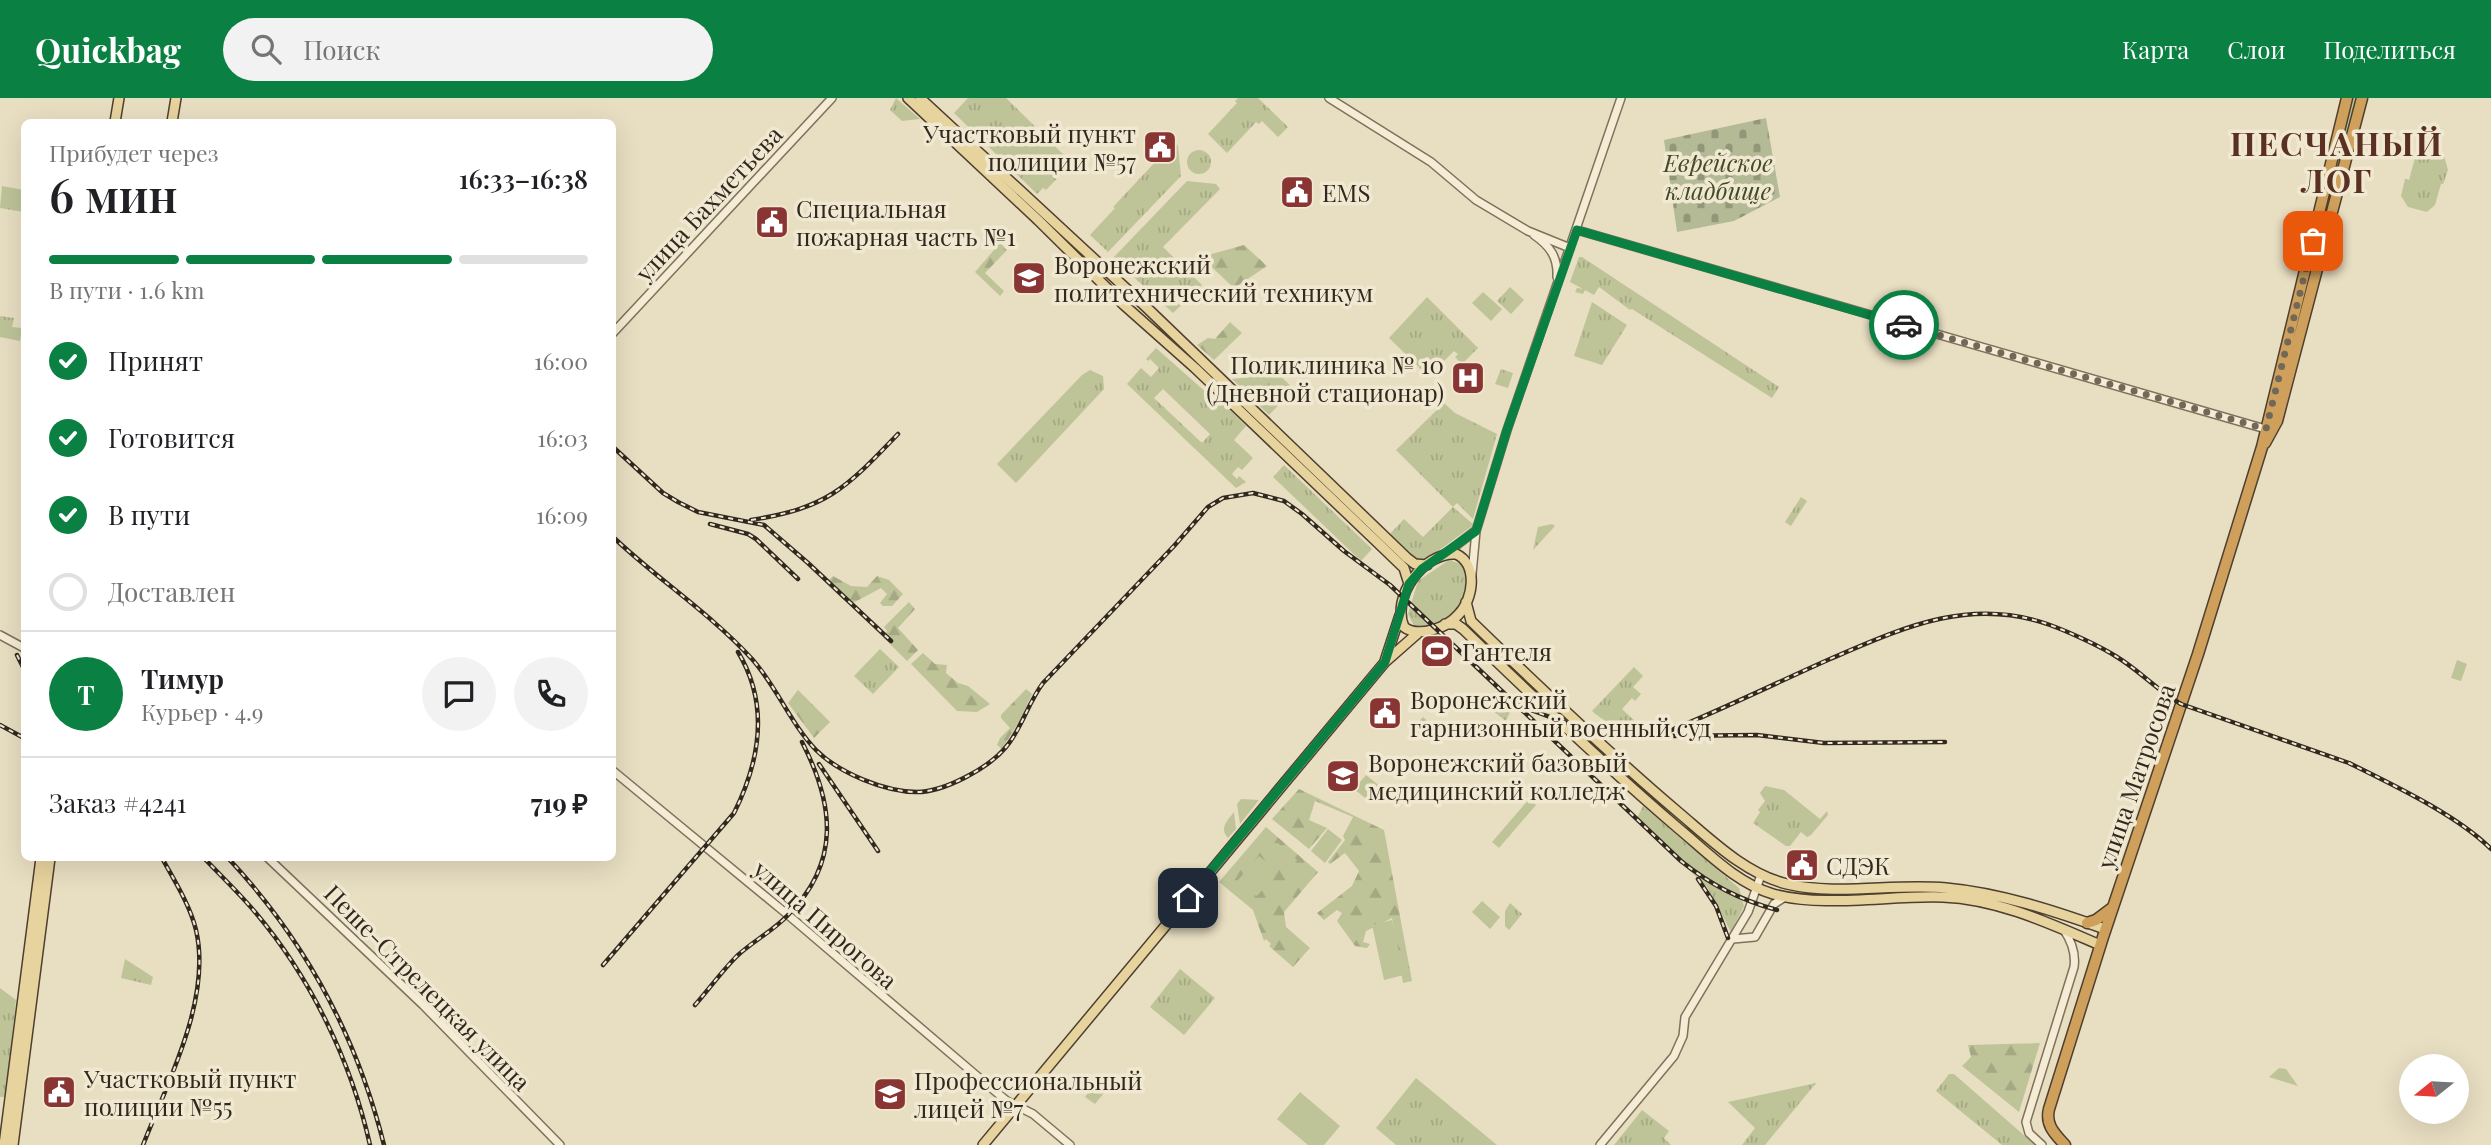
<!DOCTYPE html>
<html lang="ru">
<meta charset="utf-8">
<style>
:root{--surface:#fff;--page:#f2f2f2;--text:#202124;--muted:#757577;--line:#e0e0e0;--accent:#0b8043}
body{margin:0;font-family:"Playfair Display",serif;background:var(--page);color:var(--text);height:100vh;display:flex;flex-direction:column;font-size:26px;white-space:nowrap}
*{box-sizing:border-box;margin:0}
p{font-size:23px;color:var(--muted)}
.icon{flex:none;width:38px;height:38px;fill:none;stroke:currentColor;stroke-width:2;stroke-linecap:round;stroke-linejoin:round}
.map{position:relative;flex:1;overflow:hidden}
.details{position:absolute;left:21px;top:21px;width:595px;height:742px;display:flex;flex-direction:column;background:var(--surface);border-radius:10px;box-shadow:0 7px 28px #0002}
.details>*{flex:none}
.needle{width:46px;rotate:252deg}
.tools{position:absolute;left:2399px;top:956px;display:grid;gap:14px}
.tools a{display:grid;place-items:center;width:70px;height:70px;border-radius:50%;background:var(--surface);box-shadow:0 7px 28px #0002;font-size:35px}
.pin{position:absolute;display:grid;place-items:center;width:60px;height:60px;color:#fff;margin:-30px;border-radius:14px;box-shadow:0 4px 10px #0006}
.courier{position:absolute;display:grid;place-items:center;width:70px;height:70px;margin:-35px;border:5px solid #0b8043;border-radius:50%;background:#fff;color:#222;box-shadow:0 2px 9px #0007}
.headline em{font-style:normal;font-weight:600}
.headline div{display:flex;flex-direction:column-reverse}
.headline{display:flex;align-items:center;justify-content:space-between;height:119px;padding:0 28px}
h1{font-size:46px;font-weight:600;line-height:52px}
.bar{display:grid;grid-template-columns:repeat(4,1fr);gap:10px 7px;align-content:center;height:84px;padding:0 28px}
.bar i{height:9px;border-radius:5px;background:var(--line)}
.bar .active{background:var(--accent)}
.bar p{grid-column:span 4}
.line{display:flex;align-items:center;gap:18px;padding:0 28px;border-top:2px solid var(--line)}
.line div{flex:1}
.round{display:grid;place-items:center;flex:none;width:74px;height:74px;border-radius:37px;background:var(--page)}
ol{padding:0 28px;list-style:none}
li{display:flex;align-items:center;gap:21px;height:77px}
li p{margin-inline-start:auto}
li .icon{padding:7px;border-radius:50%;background:var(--accent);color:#fff;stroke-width:4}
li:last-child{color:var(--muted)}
li i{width:38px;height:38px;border:4px solid var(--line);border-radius:50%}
header{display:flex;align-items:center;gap:42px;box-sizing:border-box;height:98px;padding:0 35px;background:var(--accent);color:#fff}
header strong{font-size:33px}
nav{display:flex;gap:38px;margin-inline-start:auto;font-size:24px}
.search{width:490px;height:63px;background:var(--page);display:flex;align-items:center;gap:18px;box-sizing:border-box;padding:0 24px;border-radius:38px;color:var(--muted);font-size:26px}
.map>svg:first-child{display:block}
</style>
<header>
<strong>Quickbag</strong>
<div class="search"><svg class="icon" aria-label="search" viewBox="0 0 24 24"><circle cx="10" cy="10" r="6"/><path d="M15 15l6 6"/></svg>Поиск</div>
<nav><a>Карта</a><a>Слои</a><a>Поделиться</a></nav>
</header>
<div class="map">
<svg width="2491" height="1047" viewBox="0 0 2491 1047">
<defs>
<pattern id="grass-tufts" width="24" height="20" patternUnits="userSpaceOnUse" patternTransform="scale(1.75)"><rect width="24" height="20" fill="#bec498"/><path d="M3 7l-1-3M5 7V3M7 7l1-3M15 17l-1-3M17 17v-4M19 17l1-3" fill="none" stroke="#a4a883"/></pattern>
<pattern id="forest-firs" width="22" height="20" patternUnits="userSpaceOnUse" patternTransform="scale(1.75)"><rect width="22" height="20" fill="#bec498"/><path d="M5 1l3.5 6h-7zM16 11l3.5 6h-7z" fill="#a4a883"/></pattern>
<pattern id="cemetery-stones" width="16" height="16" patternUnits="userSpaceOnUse" patternTransform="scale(1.75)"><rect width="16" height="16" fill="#b4ba96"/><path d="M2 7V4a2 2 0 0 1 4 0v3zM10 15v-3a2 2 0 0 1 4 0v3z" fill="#93977a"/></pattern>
</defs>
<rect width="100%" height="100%" fill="#e8dec2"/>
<path fill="url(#grass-tufts)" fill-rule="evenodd" d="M896 0 920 21 902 23 890 12Z
M968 0H1006L1072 65 1046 92 1043 90 1037 96 954 15Z
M1238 0H1258L1288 29 1278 39 1262 23 1259 26 1256 24 1227 55 1208 36 1237 5 1235 3Z
M2349 0H2359L2341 70 2332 68Z
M1174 44 1178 48 1181 78 1108 154 1090 137 1115 110 1113 109Z
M1187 64a12 12 0 1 1 24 0a12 12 0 1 1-24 0Z
M2421 56 2444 58 2448 72 2443 86H2441L2435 107 2427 114 2408 109 2401 98 2405 81 2409 82 2415 60Z
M1187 83 1216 86 1220 91 1163 149 1202 187 1173 215 1113 160Z
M2 88 24 92V114L0 110Z
M1579 159H1582L1779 289 1772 300 1632 211 1630 212 1599 189 1594 197 1585 192 1583 196 1575 194 1577 190 1583 191 1570 184Z
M1510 189 1524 202 1511 216 1497 203Z
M1427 199 1478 250 1462 266 1455 259 1458 256 1454 253 1439 268 1443 273 1436 279 1430 274 1427 277 1389 240Z
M1592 204 1627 227 1602 267 1574 258Z
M0 218 14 220 12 229 22 230 20 243 0 239Z
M1156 250 1216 303 1224 306 1246 328 1234 342 1253 360 1242 372 1238 369 1232 376 1237 381 1239 378 1246 384 1236 390 1127 286 1141 270 1151 279 1159 270 1150 261 1148 263 1146 261ZM1163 291 1210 336 1202 345 1154 300Z
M1501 271 1513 275 1508 290 1495 286Z
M1090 272 1103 278 1104 291 1016 385 997 366 1082 277Z
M1278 276 1294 291 1269 317 1232 281Z
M1444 305 1455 315 1497 336 1473 421 1457 405 1453 409 1473 426 1472 428 1426 462H1413L1389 437 1404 421 1423 439 1453 409 1396 352Z
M1284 367 1372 451 1361 463 1273 379Z
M1801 399 1807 403 1791 428 1785 424Z
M1552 426 1555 428 1533 452 1538 429Z
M1449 462 1464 467 1467 481 1463 502 1457 513 1451 519 1420 530 1414 528 1408 516 1418 483Z
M880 551 899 569 873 596 854 578Z
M1634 569 1643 578 1633 589 1641 596 1635 603 1632 600 1622 611 1636 624C1620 633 1604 624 1592 613Z
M1512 607 1515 610 1509 616 1506 623 1493 613V609Z
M1423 619 1432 627 1422 639 1413 631Z
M1765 688 1784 692 1820 721 1827 713 1828 717 1811 737 1807 739 1801 734 1790 748H1786L1753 725 1760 714 1758 712 1765 703 1760 695Z
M1241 701 1259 702 1240 726 1237 706Z
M1643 708 1739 790 1744 808 1731 834 1707 789 1636 722Z
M1234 714 1236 731 1228 740C1219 730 1227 723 1234 714Z
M1510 805 1522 816 1509 832 1505 828V813Z
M125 861 153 879 151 887 121 880Z
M1180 871 1215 900 1184 937 1150 909Z
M0 890 16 902 6 999H0Z
M2279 970 2286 971 2298 988 2269 979Z
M1949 976H1954L2035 1047H2002L1936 993Z
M1416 980 1497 1047H1396L1376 1030Z
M1098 982 1108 990 1095 1006 1085 999Z
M1816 985 1765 1047H1742L1755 1030 1728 1004Z
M1642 1012 1669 1033 1664 1040 1671 1047H1614Z"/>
<path fill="url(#forest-firs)" d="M1000 145 1007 152 985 175 1004 193 1000 198 975 174Z
M1244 147 1267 168 1234 190 1201 159Z
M1230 224 1242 235 1214 262 1197 247 1208 240 1215 241Z
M833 478 851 488 867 489 877 478 889 482 903 496 892 508H883L880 505 887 496 881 490 853 505 829 482Z
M909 504 915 511 898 530 918 552 907 563 883 539 887 533 884 529Z
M923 555 935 566 947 567 946 575 958 585 968 588 990 606 977 614 957 613 911 566Z
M1026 591 1032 596 1020 622 1002 651 997 647 1000 640 1010 630 1001 620V617Z
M798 592 830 624 814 640 788 605Z
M1299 691 1384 732 1412 883 1403 885 1392 820 1366 833 1363 844 1370 846 1367 850 1355 848 1337 823 1342 815 1337 812 1324 822 1317 815 1352 788 1359 773 1345 755 1330 766 1328 764 1345 742 1343 738 1353 719 1315 703 1309 722 1327 730 1309 751 1272 721Z
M1529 701 1536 707 1499 750 1492 744Z
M1266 729 1318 774 1284 814 1286 829 1310 850 1293 869 1269 848 1271 846 1266 841 1264 843 1253 812 1219 784Z
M2040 945 2019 1014 1962 968 1971 959 1968 947Z"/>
<path fill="url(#cemetery-stones)" d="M1766 20 1780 99 1734 123 1677 134 1664 42Z"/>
<path fill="#bec498" d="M1483 194 1502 211 1491 223 1472 205Z
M2457 562 2467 566 2461 583 2451 580Z
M1366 677 1381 689 1369 703 1354 691Z
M1328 731 1342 742 1325 765 1311 753Z
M1278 745 1297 762 1290 774 1285 775 1265 757 1272 746Z
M1259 758 1278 774 1257 798 1238 782Z
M1482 803 1500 819 1490 831 1472 814Z
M1392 822 1404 877 1384 882 1372 827Z
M1300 994 1340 1028 1324 1047H1308L1277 1021Z"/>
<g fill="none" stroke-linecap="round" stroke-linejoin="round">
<g stroke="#80705c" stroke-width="10">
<path id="minor" d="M1329 0 1431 64 1476 102 1528 133 1570 150
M1577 132 2269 332
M1534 137C1550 148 1558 159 1557 179
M612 236 832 0
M1444 457 1475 433
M1472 476 1476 433 1507 332 1621 0
M0 537 24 550
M612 672 788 817 984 984 1007 1003 1033 1016 1070 1047
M268 760 423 907 560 1047
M1733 841 1755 839 1774 806 1785 799
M1600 1047 1674 958 1683 938 1685 919 1748 814 1761 777
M2042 1047 2029 1035 2026 1024 2074 869C2076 855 2072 844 2064 832"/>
</g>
<g stroke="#4e3f2f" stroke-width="12">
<path id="major" d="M908 0 1038 122 1124 207 1195 270 1378 445 1404 470 1409 486
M920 0 1145 208 1407 460 1415 466 1427 467
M115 24 119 0
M172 24 176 0
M1456 456C1478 466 1474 501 1458 517 1447 530 1418 540 1404 529 1391 499 1423 454 1456 456Z
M1466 504 1471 523C1538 588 1606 653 1678 714 1710 741 1745 776 1787 786 1838 798 1894 785 1946 790 2000 795 2055 813 2105 831
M1445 526H1456L1463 531C1533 599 1603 666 1678 730 1707 754 1736 785 1773 796 1824 810 1890 797 1943 799 1998 801 2051 826 2100 847
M1385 563 1400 517
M4 1047 41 760
M13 1047 50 760
M983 1047 1385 564 1418 535"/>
</g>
<g stroke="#4e3f2f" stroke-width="13">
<path id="highway" d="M2265 345 2277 323 2362 0
M2087 825 2096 822 2112 810
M2065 1047C2055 1036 2045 1027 2049 1011L2103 839 2198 556 2262 349 2347 0"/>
</g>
<use href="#minor" stroke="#f4ecd4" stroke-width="7"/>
<use href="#major" stroke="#e7d39e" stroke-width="9"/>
<use href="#highway" stroke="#cea05c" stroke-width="10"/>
<g stroke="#31281e" stroke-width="4.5">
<path id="rail" d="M612 348 663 395 678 404 698 414 764 427 808 465 891 543
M751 422C828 410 846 390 898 336
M710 426 748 436 756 441 798 481
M612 438C657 481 710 515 752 561 777 589 790 625 816 652 839 675 885 694 917 694 944 694 989 670 1006 649 1022 630 1028 605 1043 585L1174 448 1208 409 1223 400 1253 395 1284 403 1302 416 1344 453 1390 487 1507 598 1531 612 1585 632 1640 638 1669 633C1723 611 1776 585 1830 561 1902 530 1970 498 2050 527 2069 534 2100 548 2117 559 2140 573 2158 593 2181 606L2349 665C2393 687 2457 717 2491 751
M17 557 24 571
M1521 611 1681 763C1711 787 1740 802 1777 812
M0 627 24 640
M1668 638 1757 637 1824 645 1945 644
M819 666 878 753
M204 760C221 778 239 795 255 814 311 880 351 963 370 1047
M228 760C304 841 357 939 384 1047
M1698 781 1716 808 1728 840
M603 867 734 715C760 663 770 607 738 554
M695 907C709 891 722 873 737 858 753 843 773 833 788 817 841 764 834 706 802 644
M143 1047C168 983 212 901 196 832 190 807 174 782 162 760"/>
</g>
<use href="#rail" stroke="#f0e8d1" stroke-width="2" stroke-dasharray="5" stroke-linecap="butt"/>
</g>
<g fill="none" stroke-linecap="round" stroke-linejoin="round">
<path stroke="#716857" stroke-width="7" stroke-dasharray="0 12.6" d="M1904 227 2266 331 2313 143"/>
<path stroke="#0b8043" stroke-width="9" d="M1188 800 1385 564 1409 486 1422 471 1476 433 1507 332 1577 132 1904 227"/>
</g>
<defs>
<g id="civic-square" transform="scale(1.75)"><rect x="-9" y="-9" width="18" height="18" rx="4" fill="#883533" stroke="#f0e8d1"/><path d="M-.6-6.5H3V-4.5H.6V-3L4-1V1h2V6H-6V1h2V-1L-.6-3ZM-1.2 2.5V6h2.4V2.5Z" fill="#fff"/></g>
<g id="university-square" transform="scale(1.75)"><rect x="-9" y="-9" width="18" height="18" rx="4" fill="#883533" stroke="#f0e8d1"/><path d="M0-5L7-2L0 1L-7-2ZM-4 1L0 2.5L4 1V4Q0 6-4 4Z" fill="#fff"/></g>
<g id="hospital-square" transform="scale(1.75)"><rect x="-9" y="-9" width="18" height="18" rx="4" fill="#883533" stroke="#f0e8d1"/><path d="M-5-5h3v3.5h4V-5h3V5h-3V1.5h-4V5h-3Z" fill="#fff"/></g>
<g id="stadium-square" transform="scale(1.75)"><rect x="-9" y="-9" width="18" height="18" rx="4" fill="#883533" stroke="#f0e8d1"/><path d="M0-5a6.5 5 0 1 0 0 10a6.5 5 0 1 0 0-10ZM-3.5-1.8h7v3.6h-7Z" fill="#fff"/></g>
</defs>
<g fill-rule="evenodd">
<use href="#civic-square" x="1160" y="49"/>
<use href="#civic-square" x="1297" y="94"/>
<use href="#civic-square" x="772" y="124"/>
<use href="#university-square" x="1029" y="180"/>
<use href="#hospital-square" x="1468" y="280"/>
<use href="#stadium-square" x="1437" y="553"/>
<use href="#civic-square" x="1385" y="615"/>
<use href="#university-square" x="1343" y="678"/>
<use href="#civic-square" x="1802" y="767"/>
<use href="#civic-square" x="59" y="994"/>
<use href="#university-square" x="890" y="996"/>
</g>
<g text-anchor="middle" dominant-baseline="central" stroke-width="7" stroke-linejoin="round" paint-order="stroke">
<g font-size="24" fill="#31281e" stroke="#f0e8d1" text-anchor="start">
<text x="1136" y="35" text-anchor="end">Участковый пункт<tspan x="1136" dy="28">полиции №57</tspan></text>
<text x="1322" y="94">EMS</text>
<text x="796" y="110">Специальная<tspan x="796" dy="28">пожарная часть №1</tspan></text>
<text x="1054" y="166">Воронежский<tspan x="1054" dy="28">политехнический техникум</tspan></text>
<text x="1444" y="266" text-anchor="end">Поликлиника № 10<tspan x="1444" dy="28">(Дневной стационар)</tspan></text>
<text x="1462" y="553">Гантеля</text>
<text x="1410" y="601">Воронежский<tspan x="1410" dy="28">гарнизонный военный суд</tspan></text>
<text x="1368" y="664">Воронежский базовый<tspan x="1368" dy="28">медицинский колледж</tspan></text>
<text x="1826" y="767">СДЭК</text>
<text x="84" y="980">Участковый пункт<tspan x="84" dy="28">полиции №55</tspan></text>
<text x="914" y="982">Профессиональный<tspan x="914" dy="28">лицей №7</tspan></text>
</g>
<g font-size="24" font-style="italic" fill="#414b27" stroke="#f0e8d1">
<text x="1718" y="64">Еврейское<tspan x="1718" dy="28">кладбище</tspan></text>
</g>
<g font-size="24" fill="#31281e" stroke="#f0e8d1">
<text transform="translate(708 105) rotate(-47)">улица Бахметьева</text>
<text transform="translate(2135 678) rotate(-71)">улица Матросова</text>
<text transform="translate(826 826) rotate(41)">улица Пирогова</text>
<text transform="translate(428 889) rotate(45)">Пеше-Стрелецкая улица</text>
</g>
<g font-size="32" font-weight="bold" letter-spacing="2" fill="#593022" stroke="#f0e8d1">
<text x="2337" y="44">ПЕСЧАНЫЙ<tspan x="2337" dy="37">ЛОГ</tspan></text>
</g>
</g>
</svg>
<div class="tools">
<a><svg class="needle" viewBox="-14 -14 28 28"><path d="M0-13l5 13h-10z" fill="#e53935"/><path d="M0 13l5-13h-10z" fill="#757577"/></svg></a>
</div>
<div class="pin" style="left:2313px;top:143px;background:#ea580c"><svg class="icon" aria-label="bag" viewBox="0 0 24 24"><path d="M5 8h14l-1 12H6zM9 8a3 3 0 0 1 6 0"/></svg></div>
<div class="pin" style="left:1188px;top:800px;background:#1f2937"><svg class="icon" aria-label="home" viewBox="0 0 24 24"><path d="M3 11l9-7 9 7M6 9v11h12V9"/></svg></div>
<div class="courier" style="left:1904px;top:227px"><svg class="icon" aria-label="car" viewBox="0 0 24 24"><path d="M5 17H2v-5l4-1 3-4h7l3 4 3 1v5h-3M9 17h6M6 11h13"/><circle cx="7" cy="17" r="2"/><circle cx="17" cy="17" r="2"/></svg></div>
<section class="details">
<div class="headline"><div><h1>6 мин</h1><p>Прибудет через</p></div><em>16:33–16:38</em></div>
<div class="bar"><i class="active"></i><i class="active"></i><i class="active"></i><i></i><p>В пути · 1.6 km</p></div>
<ol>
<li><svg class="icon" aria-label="check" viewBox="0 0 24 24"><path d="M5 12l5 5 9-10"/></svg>Принят<p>16:00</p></li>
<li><svg class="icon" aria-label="check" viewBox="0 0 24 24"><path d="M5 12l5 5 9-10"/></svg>Готовится<p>16:03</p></li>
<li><svg class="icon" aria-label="check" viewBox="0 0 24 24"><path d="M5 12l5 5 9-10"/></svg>В пути<p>16:09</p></li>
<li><i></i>Доставлен</li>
</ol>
<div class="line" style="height:126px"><b class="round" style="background:var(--accent);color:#fff">Т</b><div><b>Тимур</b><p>Курьер · 4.9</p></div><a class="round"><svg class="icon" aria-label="chat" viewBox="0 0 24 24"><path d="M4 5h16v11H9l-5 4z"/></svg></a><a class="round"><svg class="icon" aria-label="phone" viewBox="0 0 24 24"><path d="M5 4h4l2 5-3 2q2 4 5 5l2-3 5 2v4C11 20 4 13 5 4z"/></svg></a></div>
<div class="line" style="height:91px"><div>Заказ #4241</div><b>719 ₽</b></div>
</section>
</div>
